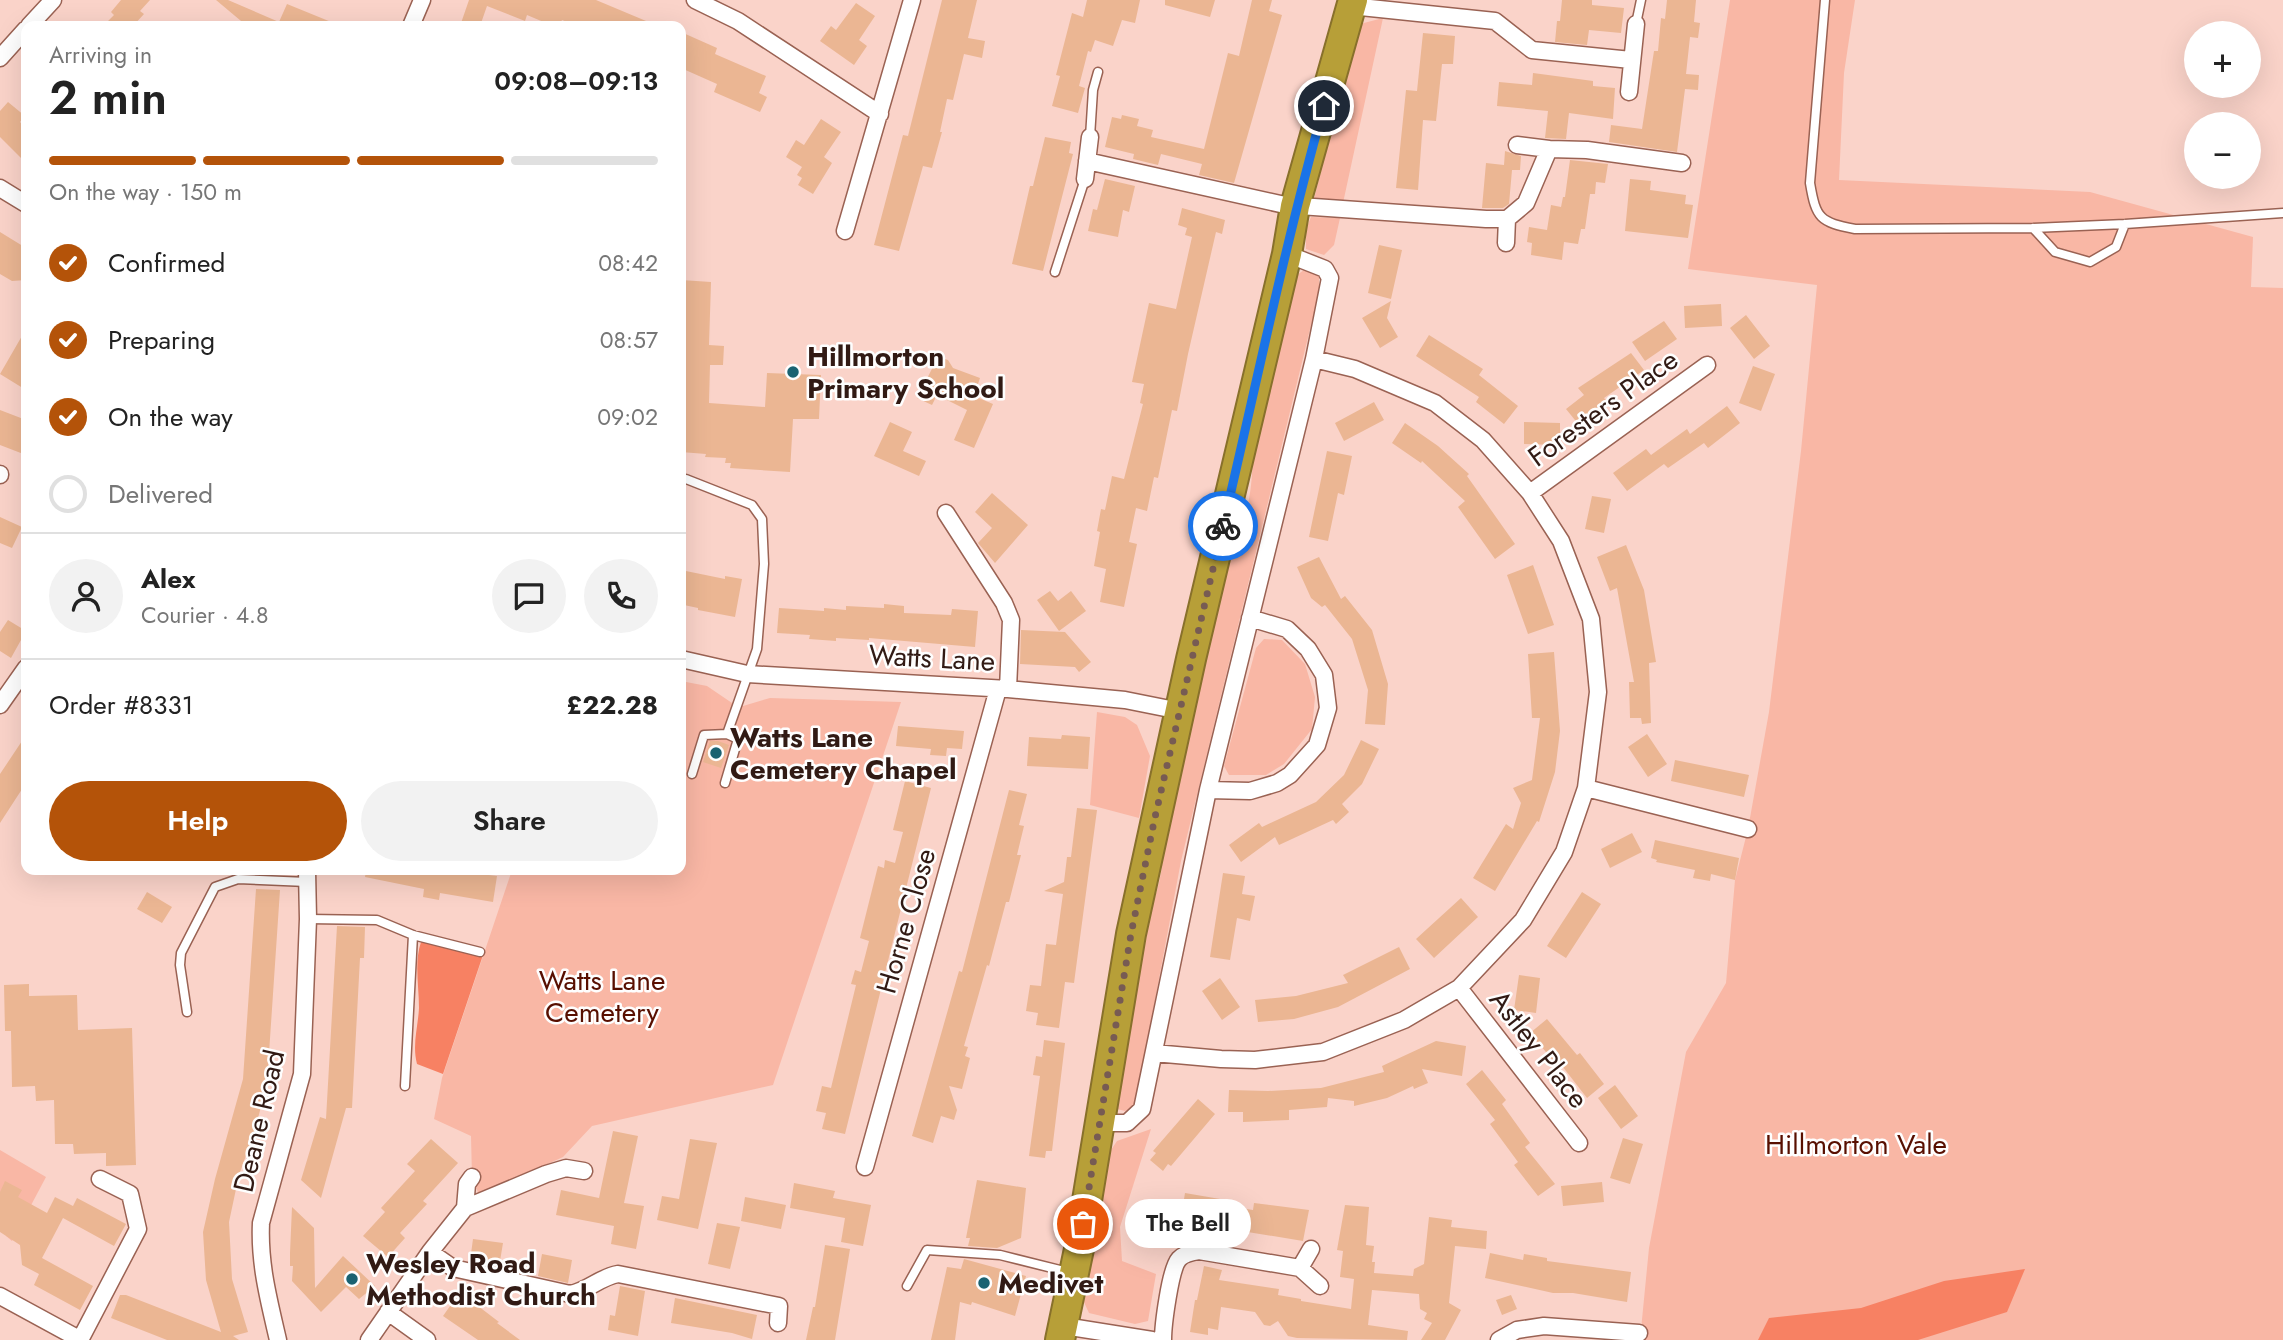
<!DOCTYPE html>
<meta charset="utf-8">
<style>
:root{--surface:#fff;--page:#f2f2f2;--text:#222;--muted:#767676;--line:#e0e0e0;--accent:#b45309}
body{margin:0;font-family:Jost,sans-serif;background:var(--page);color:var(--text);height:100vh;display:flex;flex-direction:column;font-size:26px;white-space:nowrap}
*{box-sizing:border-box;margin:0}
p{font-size:23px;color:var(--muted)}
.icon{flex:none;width:38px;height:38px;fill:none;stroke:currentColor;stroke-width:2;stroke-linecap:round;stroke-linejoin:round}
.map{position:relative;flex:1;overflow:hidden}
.details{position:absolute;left:21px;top:21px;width:665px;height:854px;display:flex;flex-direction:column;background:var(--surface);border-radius:14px;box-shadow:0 7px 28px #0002}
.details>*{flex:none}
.buttons{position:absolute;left:2184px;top:21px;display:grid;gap:14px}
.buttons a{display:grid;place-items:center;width:77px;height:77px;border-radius:50%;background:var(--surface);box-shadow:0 7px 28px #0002;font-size:35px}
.pin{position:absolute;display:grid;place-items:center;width:60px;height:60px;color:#fff;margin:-30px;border:4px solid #fff;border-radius:50%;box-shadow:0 2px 7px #0007}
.courier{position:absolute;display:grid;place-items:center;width:70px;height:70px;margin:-35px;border:5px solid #1a73e8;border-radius:50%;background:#fff;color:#222;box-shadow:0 2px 9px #0007}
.bubble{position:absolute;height:49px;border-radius:24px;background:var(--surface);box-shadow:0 7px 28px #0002;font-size:23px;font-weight:600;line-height:49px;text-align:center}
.overview em{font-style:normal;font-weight:600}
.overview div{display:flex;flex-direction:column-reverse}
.overview{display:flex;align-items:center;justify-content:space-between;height:119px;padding:0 28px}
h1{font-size:46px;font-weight:600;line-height:52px}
.bar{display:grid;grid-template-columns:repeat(4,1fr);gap:10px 7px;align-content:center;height:84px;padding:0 28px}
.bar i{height:9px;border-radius:5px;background:var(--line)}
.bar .current{background:var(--accent)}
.bar p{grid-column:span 4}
.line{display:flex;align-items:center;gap:18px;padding:0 28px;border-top:2px solid var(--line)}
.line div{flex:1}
.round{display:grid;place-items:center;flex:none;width:74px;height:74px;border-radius:37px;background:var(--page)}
ol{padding:0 28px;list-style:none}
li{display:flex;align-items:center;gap:21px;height:77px}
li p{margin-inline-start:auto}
li .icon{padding:7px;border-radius:50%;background:var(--accent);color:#fff;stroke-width:4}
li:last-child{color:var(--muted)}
li i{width:38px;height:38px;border:4px solid var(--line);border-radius:50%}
.action{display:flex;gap:14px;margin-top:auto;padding:14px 28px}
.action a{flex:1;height:80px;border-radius:42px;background:var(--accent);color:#fff;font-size:28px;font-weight:600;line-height:80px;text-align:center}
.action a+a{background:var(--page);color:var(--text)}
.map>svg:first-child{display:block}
</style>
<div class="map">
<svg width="2283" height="1340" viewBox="0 0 2283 1340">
<rect width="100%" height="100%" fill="#fad3c9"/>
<path fill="#f9b7a5" d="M1730 0H1855L1844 73 1839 180 2090 192 2253 237 2251 287 2283 288V1340H1640L1649 1248 1686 1052 1726 983 1735 880 1748 829 1769 712 1801 451 1817 285 1688 269Z
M1383 18 1343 203 1314 199 1354 37 1360 24Z
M1311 217 1340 218 1334 245 1324 255 1306 249V229Z
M1304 270 1319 276V292L1181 861 1135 1107 1125 1111 1117 1109 1113 1104 1141 931C1156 902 1167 864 1162 832L1230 547C1248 527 1254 478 1252 452L1294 277Z
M1264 639 1282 640 1305 664 1315 697 1312 729 1284 764 1266 775H1229L1224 766 1256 648Z
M681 681 707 686 732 703 743 706 770 698 901 702 773 1085 592 1126 563 1157 479 1195 472 1177 471 1136 434 1119 442 1078 512 870H681Z
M1097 712 1125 717 1137 725 1150 756 1139 818 1090 805Z
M1151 1129 1120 1227 1122 1261 1156 1274 1148 1321 1135 1324 1089 1313 1083 1300 1111 1150 1117 1141Z
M0 1150 46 1177 12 1241 6 1236 0 1192Z"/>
<path fill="#f78163" d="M421 942 483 955 443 1074 417 1064C412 1045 418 1027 419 1008 419 986 414 963 421 942Z
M2025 1269 2007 1312 1918 1340H1758L1769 1318 1861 1308 1944 1281Z"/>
<path fill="#ebb693" d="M121 0H150L140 11 144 14 133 26H103L114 15 111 12Z
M216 0H228L279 22 287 4 341 26H247Z
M469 0H596L658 26H577L562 20 559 26H553L527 15 525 21 487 6 480 26H460Z
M942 0H977L968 38 985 41 982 58 964 54 953 100 947 99 940 132H942L932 168 923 166 899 251 874 245 903 135 908 136Z
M1087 0H1140L1135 23 1122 20 1113 46 1095 40 1091 52 1088 51 1079 86 1085 88 1078 113 1052 106 1060 76 1056 75 1072 13 1083 17Z
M1165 0H1215L1210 17 1165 5Z
M1252 0H1272L1269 11 1282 15 1234 183 1199 175 1202 164 1161 154 1158 165 1133 159 1134 154 1105 147 1112 117 1121 119 1122 115 1139 119 1137 126 1153 130 1151 137 1204 149 1228 53 1239 56Z
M1562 0H1592V5L1624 8 1621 33 1589 30 1587 45 1555 42 1557 21H1560Z
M1667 0H1696L1694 22 1700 23 1698 38 1690 37 1686 74 1699 75 1698 90 1685 89 1677 152 1609 142 1611 125 1642 129 1654 51H1658L1661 18 1665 19Z
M856 3 875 16 859 40 867 46 854 65 820 41 831 26 836 30Z
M681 32 717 48 715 54 766 76 759 93 767 97 760 112 714 92 717 84 681 68Z
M1423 33 1455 36 1453 64H1442L1436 121 1423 120 1418 190 1396 188 1406 90 1417 91Z
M1533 73 1593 81V86L1615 88 1613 119 1569 113 1566 139 1545 138 1548 111 1497 106 1499 82 1532 85Z
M8 102 25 116 20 122 26 128V163L0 137V111Z
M821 119 841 132 824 157 832 163 813 194 798 185 802 178 797 175 802 167 786 157 796 140 804 145Z
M1045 137 1071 142 1069 153 1073 154 1043 271 1012 264 1030 186H1033Z
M1505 151 1521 156 1520 170H1512L1509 204 1503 208H1482L1486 163 1504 165Z
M1570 160 1608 164 1605 183 1596 182 1595 194H1590L1585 229H1581L1578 244 1564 242 1562 260 1531 255 1532 243 1527 242 1529 227 1547 230 1551 205 1561 207 1563 197H1565Z
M1105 179 1135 186 1129 212 1123 210 1118 237 1088 231 1093 209 1097 210Z
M1630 179 1651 181 1650 190 1686 195 1685 204 1693 205 1688 238 1625 231Z
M1182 208 1225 220 1222 234 1216 232 1188 354 1177 411 1172 410 1158 478 1154 477 1147 511 1136 508 1129 542 1137 544 1124 607 1100 602 1106 569 1094 566 1100 532 1097 531 1101 509 1105 510 1112 476 1124 479 1143 404 1140 403 1144 384 1132 382 1149 303 1176 309 1192 237 1185 235 1187 228 1178 225Z
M0 232 26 248V280L12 281 0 274Z
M1379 245 1402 250 1391 299 1368 293Z
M681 280 711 282 709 345 724 346 723 365H710L709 403 765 407 767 373 821 375 819 419H793L790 472 730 468 731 463H725L726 458 705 457 706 454 681 452Z
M1391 301 1387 318 1398 337 1380 348 1362 318Z
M1721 304 1722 326 1685 328 1684 306Z
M1746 315 1770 346 1754 359 1730 328Z
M1664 321 1677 339 1645 361 1632 342Z
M26 329V390L0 374Z
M1429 335 1483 369 1479 375 1518 406 1504 424 1476 402 1479 397 1416 356Z
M1631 353 1644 370 1604 398 1608 403 1579 425 1566 409 1584 395 1578 388Z
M942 358 948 360 953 368 980 378 974 396 993 404 974 448 954 440 967 410 937 395 932 405 917 398 936 361Z
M1753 366 1775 374 1761 411 1739 403Z
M1374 402 1384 420 1344 441 1335 423Z
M1727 406 1740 423 1708 448 1704 443 1668 468 1664 464 1627 491 1613 473 1646 449 1651 455 1687 429 1690 434Z
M0 410 26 420V455L0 445Z
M890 422 912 432 903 451 926 461 919 476 874 456Z
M1524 422 1560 423V445L1524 444Z
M1405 423 1438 446 1469 474 1467 476 1515 544 1495 559 1458 507 1465 501 1422 461 1421 463 1392 443Z
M1327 451 1352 456 1344 495 1338 493 1328 541 1309 537Z
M992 493 1028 525 995 563 978 543 992 528 975 512Z
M1592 496 1611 499 1604 533 1585 529Z
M0 517 22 527 12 548 0 543Z
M1626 545 1644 590 1656 662 1649 663 1651 723 1642 724 1641 718H1630L1629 682H1634L1617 588 1610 591 1597 557Z
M1319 557 1341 599 1345 596 1372 630 1388 684 1385 725 1365 724 1368 690 1352 639 1325 605 1322 607 1311 598 1297 567Z
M1533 565 1554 625 1528 634 1507 575Z
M681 570 725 579V576L742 579 735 617 698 610V608L684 605 685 601 681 600Z
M1050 591 1058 601 1071 591 1086 611 1059 631 1037 600Z
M884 604 904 606V613L951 615 952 609 978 611 975 647 869 638V640L836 638V641L809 639 810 635 777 633 779 608 824 611V608L846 610V606L884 608Z
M8 620 26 631 11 658 0 651V632Z
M1021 630 1065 632 1091 662 1079 672 1075 667 1020 664Z
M1554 652 1560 731 1555 772 1539 822 1537 821 1495 891 1473 878 1506 824 1513 829 1521 803 1513 788 1532 780 1540 718H1532L1528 654Z
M898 726 964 731 962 749 947 748 946 756 930 755 931 749 896 746Z
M1647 734 1667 764 1648 777 1628 747Z
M26 735V783L0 823V774Z
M1062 735 1090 737 1088 769 1027 766 1029 737 1061 739Z
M1361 740 1379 749 1362 784 1342 804 1349 812 1336 824 1333 820 1279 845 1275 837 1241 862 1229 845 1259 823 1262 827 1316 802 1344 775Z
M710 741H718L729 745 721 768 703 762Z
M1675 760 1749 775 1744 797 1671 781Z
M905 781 931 788 845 1134 822 1129 826 1113 816 1111 822 1086 831 1088 856 985 851 984 855 970 861 972 869 941 860 938 878 866 884 868 885 860 895 863 903 832 893 830Z
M1009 790 1027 794 1019 825 1024 826 1017 855H1021L1009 902H1006L989 966 987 965 964 1046 968 1047 965 1056 970 1058 962 1089 949 1086 957 1110 954 1120 941 1116 933 1143 912 1136 959 971 962 972Z
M1077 808 1097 810 1074 983 1065 982 1059 1028 1036 1025 1038 1013 1026 1011 1030 985 1041 986 1046 944 1056 945 1063 894 1044 891 1064 882 1067 857H1071Z
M1632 833 1642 852 1610 868 1601 849Z
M1655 840 1739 858 1735 880 1711 874 1710 881 1693 878 1695 870 1656 862 1657 860 1651 858Z
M366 870H449L497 876 493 902 440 893 439 900 423 897 424 889 365 877Z
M1223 873 1245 876 1242 894 1255 896 1250 921 1237 918 1230 960 1210 957Z
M256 889 280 890 267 1083 255 1130 239 1175 229 1222 232 1279 248 1332 233 1336 239 1340H167L111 1318 120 1295H126L221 1332 206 1280 203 1232 215 1179 243 1079Z
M147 892 172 907 162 923 137 909Z
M1582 892 1601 904 1566 958 1547 946Z
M1461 898 1478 917 1434 958 1416 939Z
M337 926 365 927 364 958H360L352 1108H346L321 1198 301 1180 320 1117 326 1119Z
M1399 947 1410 969 1338 1007 1294 1019 1258 1022 1255 1000 1296 996 1348 983 1343 975Z
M1519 975 1540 978 1536 1013 1514 1010Z
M1220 978 1240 1007 1222 1020 1202 991Z
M29 984V996L77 995 78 1030 132 1028 136 1165 106 1166V1153L74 1154 73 1144H55L54 1100 36 1101 35 1086 12 1087 11 1031H5L4 985Z
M1547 1019 1577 1055 1580 1053 1604 1084 1587 1098 1559 1062 1556 1064 1530 1033Z
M1044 1040 1065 1043 1052 1151H1046L1045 1158 1029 1156 1040 1076 1033 1075 1036 1056 1042 1057Z
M1436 1041 1466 1046 1462 1076 1422 1069 1428 1083 1414 1089 1413 1086 1387 1098 1354 1106V1101L1328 1098 1327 1107 1289 1110V1120L1243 1122V1112H1228L1229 1090 1268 1091 1321 1088 1384 1072 1382 1066Z
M1482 1070 1506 1100 1502 1104 1530 1143 1525 1147 1555 1184 1538 1196 1514 1165 1518 1162 1490 1124 1495 1120 1466 1084Z
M1615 1085 1638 1116 1621 1129 1598 1098Z
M1198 1099 1215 1114 1171 1166 1168 1164 1163 1171 1150 1160 1156 1153 1153 1151Z
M613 1131 638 1136 624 1203 644 1206 636 1249 611 1244 614 1226 556 1215 561 1190 599 1198Z
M1623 1138 1643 1144 1630 1184 1610 1178Z
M431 1139 458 1163 423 1201 427 1204 400 1233 405 1238 388 1257 363 1236 385 1212 381 1208 415 1171 407 1164Z
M690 1139 717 1143 698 1229 657 1220 662 1196 679 1199Z
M977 1180 1026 1188 1021 1238 997 1248 968 1246 970 1238H966Z
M5 1181 22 1190 18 1197 47 1213 55 1197 73 1206 77 1198 126 1224 114 1246 63 1218 42 1258 93 1286 80 1310 34 1285 39 1274 22 1265 20 1245 0 1232V1192Z
M1602 1182 1604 1202 1563 1206 1561 1186Z
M794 1183 835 1191 833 1198 871 1205 863 1246 841 1242 845 1218 790 1208Z
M1185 1193 1220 1199 1219 1205 1253 1210 1254 1203 1309 1210 1303 1241 1199 1224 1198 1233 1174 1229 1172 1239 1138 1231 1141 1214 1156 1217 1158 1205 1182 1211Z
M745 1197 786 1205 781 1229 741 1221Z
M1345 1205 1369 1207 1366 1245 1374 1246 1372 1262H1375L1374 1273 1413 1276 1414 1269 1424 1264 1429 1217 1452 1220 1451 1227 1487 1231 1486 1249 1455 1246 1449 1303 1461 1310 1445 1340H1421L1432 1323 1424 1319 1427 1313 1420 1309 1419 1294 1372 1290 1368 1325 1408 1331 1407 1340 1297 1338 1288 1336 1278 1321 1270 1326 1264 1325 1255 1312 1221 1307 1218 1330 1208 1328V1335L1190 1332 1195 1300H1197L1204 1266 1222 1270 1219 1280 1279 1289 1278 1295 1301 1299V1301L1351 1309 1354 1279 1340 1277 1343 1251 1337 1250Z
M292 1207 314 1228 315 1288 343 1256 375 1286 359 1299 346 1287 321 1312 292 1281 293 1266H290V1253Z
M717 1223 740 1227 730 1269 708 1264Z
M473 1239 503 1243 499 1267 470 1261Z
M825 1245 850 1249 835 1340H806L813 1307H815Z
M1490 1253 1523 1260 1524 1254 1547 1258V1261L1631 1272 1627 1302 1573 1293H1553L1485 1278Z
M542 1254 572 1260 568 1283 538 1276Z
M964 1259 1026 1276 1015 1316 972 1302 971 1305 960 1302 955 1340H931L947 1267 961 1269Z
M620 1286 645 1291 638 1336 608 1330 610 1315 615 1316Z
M1511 1295 1517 1309 1502 1315 1496 1300Z
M465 1296 499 1322 497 1323 520 1340H478L443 1316 455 1299 464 1306Z
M675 1298 757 1315 752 1339 732 1333 671 1323Z"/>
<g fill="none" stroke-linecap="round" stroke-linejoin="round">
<g stroke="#9a6253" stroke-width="11">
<path id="lane" d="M1825 0 1810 183C1816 219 1820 222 1855 229L2033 228 2125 224 2283 213
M1636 24 1641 0
M1090 137 1093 90 1098 72
M2033 228 2055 252 2090 262 2116 247 2125 224
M1055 272 1085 179
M681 480 686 479 752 505 762 519 764 564 757 649 727 734
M692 774 704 735 727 734 738 739 725 783
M308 919 377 920 413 935 480 952
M187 1012 180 965 181 953 215 887 238 879 307 882
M405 1086 413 935
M907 1286 927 1250 1000 1255 1068 1272"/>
</g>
<g stroke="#9a6253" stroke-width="19">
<path id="street" d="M695 0 738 21 880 114
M1351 6 1495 21 1532 50 1631 60
M29 26 53 0
M411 26 422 0
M0 58 26 29
M1629 92 1636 24
M1517 145 1549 149
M1087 161 1285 205 1486 219H1507L1526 203 1549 149 1587 150 1682 163
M1085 179 1090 137
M0 188 26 204
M845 231 912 0
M1506 243 1507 219
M0 474V475
M1530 493 1707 365
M946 513 1004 603 1011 620 1008 689
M681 659 747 674 1008 689 1125 700 1180 711
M0 705 26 668
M1586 788 1748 829
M1208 790 1250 791 1277 783 1290 775 1317 745 1328 708 1324 675 1308 649 1287 629 1250 618
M1459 988 1579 1143
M1154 1053 1221 1059 1255 1060 1323 1052 1404 1020 1459 988 1523 920 1564 852 1586 788 1598 692 1591 619 1561 541 1530 493 1483 440 1435 403 1355 369 1314 359
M1099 1123H1127L1142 1109 1208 790 1314 359 1330 278 1325 269 1287 254
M865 1167 998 689
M465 1208 546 1174 566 1168 584 1171
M430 1252 453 1268 570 1294C588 1291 600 1277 618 1274L779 1306 778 1323
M1300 1268 1311 1249
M0 1296 81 1340
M388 1312 427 1340
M1064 1326 1152 1340
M80 1340 138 1229 130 1194 100 1179
M278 1340C269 1301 259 1264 261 1223L302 1074 308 919 307 870
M369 1340 430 1252 465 1208 467 1184 472 1177
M1163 1340C1163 1326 1170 1269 1179 1259 1183 1254 1193 1252 1199 1251L1300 1268 1320 1286
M1499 1340 1517 1330 1544 1326 1639 1333"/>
</g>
<g stroke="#88702b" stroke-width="32">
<path id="highway" d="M1060 1340 1079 1249 1131 934 1191 659 1287 254 1295 206 1353 0"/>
</g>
<use href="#lane" stroke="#fff" stroke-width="8"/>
<use href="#street" stroke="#fff" stroke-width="16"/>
<use href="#highway" stroke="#b79f38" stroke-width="28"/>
</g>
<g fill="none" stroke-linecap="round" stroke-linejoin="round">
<path stroke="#775b53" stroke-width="7" stroke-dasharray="0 12.6" d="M1083 1224 1131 934 1155 817 1223 526"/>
<path stroke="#1a73e8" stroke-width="9" d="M1223 526C1256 386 1285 244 1324 106"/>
</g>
<g fill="#1a6271" stroke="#fefefe" stroke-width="2.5">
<circle cx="793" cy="372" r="7"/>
<circle cx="716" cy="753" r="7"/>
<circle cx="352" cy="1279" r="7"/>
<circle cx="984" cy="1283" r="7"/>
</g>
<g text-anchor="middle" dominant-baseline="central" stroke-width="5" stroke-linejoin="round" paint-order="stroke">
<g font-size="28" font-weight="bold" fill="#311a14" stroke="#fefefe" text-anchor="start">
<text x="807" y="356">Hillmorton<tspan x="807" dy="32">Primary School</tspan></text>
<text x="730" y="737">Watts Lane<tspan x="730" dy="32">Cemetery Chapel</tspan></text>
<text x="366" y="1263">Wesley Road<tspan x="366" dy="32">Methodist Church</tspan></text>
<text x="998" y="1283">Medivet</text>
</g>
<g font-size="28" fill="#311a14" stroke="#fefefe">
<text transform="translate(1603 408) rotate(-36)">Foresters Place</text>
<text transform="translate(932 658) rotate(3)">Watts Lane</text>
<text transform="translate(906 921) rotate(-74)">Horne Close</text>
<text transform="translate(1539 1049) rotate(52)">Astley Place</text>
<text transform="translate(259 1121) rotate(-77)">Deane Road</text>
</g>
<g font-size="28" fill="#580f00" stroke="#fefefe">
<text x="602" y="980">Watts Lane<tspan x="602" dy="32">Cemetery</tspan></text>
<text x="1856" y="1144">Hillmorton Vale</text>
</g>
</g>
</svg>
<div class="buttons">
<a>+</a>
<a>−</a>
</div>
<div class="pin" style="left:1083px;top:1224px;background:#ea580c"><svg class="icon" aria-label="bag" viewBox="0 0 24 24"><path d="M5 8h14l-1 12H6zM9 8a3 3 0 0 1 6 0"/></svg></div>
<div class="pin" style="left:1324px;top:106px;background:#1f2937"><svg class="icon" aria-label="home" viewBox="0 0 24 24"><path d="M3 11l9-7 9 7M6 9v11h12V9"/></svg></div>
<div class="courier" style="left:1223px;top:526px"><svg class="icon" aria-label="bike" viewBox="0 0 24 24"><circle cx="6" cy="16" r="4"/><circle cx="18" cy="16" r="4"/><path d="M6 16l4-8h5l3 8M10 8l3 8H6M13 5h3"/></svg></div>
<div class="bubble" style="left:1125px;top:1199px;width:126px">The Bell</div>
<section class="details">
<div class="overview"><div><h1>2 min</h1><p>Arriving in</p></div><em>09:08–09:13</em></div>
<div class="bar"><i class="current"></i><i class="current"></i><i class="current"></i><i></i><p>On the way · 150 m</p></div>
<ol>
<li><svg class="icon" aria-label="check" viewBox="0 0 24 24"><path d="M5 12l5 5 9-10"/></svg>Confirmed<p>08:42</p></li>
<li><svg class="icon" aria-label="check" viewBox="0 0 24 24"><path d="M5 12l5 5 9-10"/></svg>Preparing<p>08:57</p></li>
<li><svg class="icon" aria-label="check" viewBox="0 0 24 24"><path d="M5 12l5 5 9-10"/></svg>On the way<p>09:02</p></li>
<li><i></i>Delivered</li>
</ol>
<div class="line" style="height:126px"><a class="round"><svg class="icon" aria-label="person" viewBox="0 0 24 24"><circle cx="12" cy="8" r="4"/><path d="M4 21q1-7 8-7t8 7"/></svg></a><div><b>Alex</b><p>Courier · 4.8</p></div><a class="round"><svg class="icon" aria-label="chat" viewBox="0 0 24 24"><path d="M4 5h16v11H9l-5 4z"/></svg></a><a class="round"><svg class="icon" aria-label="phone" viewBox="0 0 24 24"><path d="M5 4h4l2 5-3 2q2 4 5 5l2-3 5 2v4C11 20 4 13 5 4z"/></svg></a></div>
<div class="line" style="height:91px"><div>Order #8331</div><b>£22.28</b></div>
<div class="action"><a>Help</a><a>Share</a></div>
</section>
</div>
